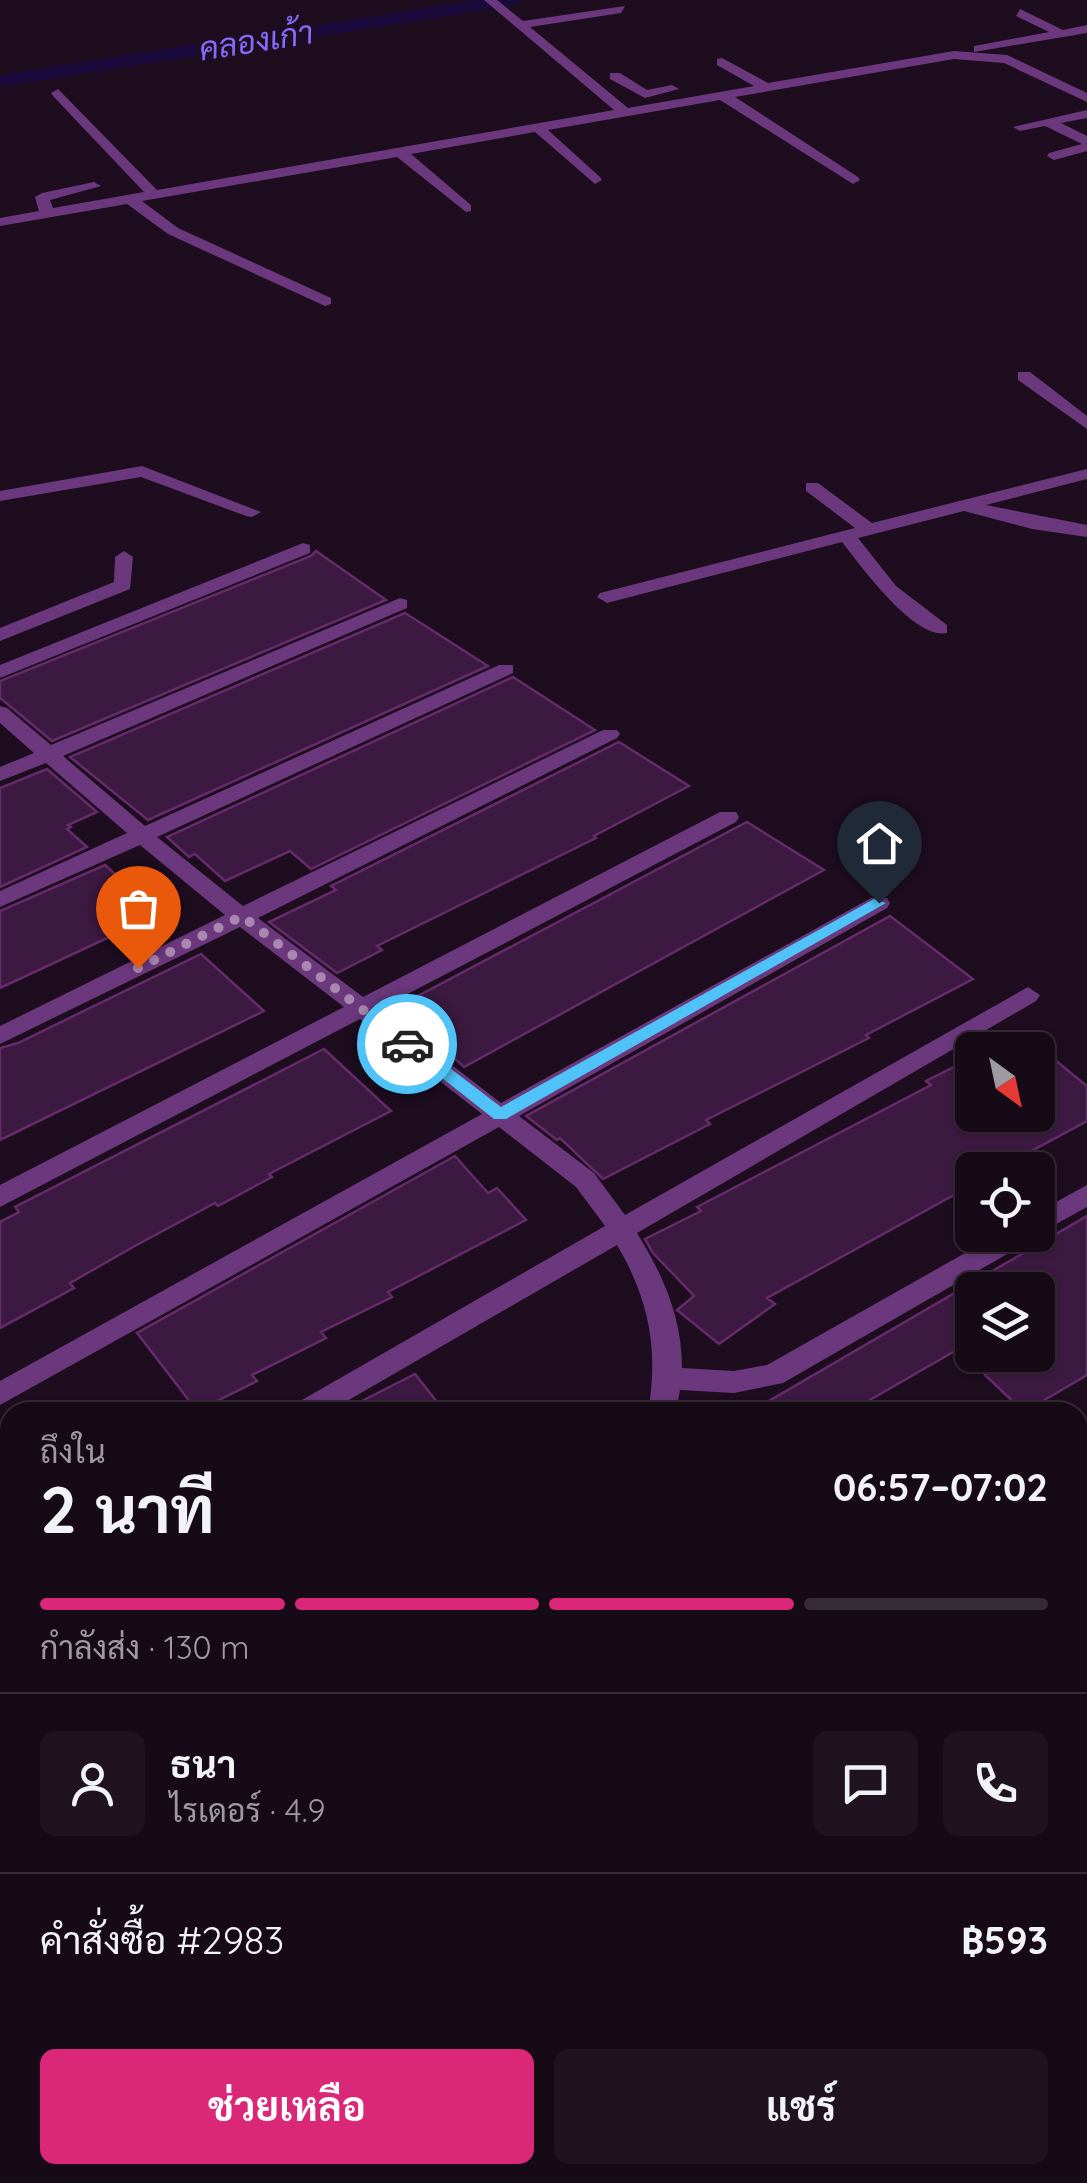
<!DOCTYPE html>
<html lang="th">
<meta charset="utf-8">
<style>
:root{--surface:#160a17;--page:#1f1320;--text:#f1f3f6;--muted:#9e9aa1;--line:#352b36;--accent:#db2777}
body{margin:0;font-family:Quicksand,Sarabun,sans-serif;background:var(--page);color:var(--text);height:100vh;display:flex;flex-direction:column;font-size:38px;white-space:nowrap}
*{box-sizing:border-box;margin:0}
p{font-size:32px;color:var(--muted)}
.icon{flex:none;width:55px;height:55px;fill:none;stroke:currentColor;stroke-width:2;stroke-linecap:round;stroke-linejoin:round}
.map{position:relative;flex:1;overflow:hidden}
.side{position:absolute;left:0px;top:1402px;width:1088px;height:782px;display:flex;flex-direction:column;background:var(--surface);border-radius:30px 30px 0 0;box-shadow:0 2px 8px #0004,0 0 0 2px var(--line)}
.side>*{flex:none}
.needle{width:65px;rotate:147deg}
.buttons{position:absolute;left:955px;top:1032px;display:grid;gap:20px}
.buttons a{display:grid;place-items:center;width:100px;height:100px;border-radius:15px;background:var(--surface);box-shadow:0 2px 8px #0004,0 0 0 2px var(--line);font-size:50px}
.pin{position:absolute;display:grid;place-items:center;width:85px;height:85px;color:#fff;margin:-102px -42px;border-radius:50% 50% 50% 0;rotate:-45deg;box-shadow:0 0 10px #0007}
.pin .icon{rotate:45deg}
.courier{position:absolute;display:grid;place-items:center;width:100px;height:100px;margin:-50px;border:8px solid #4fc3f7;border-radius:50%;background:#fff;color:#222;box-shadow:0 2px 12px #0007}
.headline em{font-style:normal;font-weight:700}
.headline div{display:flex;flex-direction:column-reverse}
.headline{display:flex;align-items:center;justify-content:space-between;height:170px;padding:0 40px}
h1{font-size:65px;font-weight:700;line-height:75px}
.bar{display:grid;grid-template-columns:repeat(4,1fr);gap:15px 10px;align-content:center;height:120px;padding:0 40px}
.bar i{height:12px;border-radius:8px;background:var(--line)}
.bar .selected{background:var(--accent)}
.bar p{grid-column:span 4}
.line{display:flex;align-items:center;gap:25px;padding:0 40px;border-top:2px solid var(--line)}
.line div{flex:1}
.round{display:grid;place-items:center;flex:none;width:105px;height:105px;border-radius:15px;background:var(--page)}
.button{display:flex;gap:20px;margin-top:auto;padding:20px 40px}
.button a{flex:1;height:115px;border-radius:15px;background:var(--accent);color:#fff;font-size:40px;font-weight:700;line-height:115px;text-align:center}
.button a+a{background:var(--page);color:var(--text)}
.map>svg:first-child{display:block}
</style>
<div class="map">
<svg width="1087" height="2183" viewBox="0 0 1087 2183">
<rect width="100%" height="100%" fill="#1d0d1f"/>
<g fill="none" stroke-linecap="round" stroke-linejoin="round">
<path fill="#1a093b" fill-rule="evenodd" d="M477 0H521L512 6 0 87V75Z"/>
</g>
<path fill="#3c1940" stroke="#652b6b" stroke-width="2.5" d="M316 551 386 600 52 741 0 698V681L311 556Z
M405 613 488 666 148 820 70 757Z
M513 677 595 730 311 869 290 851 225 881 195 854 189 857 167 837Z
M619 742 689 786 594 836 596 838 377 946 382 950 337 973 269 922 336 890 331 886Z
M47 769 97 812 68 825 71 827 67 829 87 847 0 887V788Z
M747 822 824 870 464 1067 397 1007Z
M105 865 159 914 0 988V911Z
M890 916 973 979 866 1035 869 1038 706 1120 710 1124 603 1179 560 1138 557 1140 526 1116Z
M201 954 264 1011 0 1140V1048L18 1043Z
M1038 1046 1087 1086V1121L996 1170H972V1185L767 1298 775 1304 719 1344 677 1310 694 1296 653 1253 645 1239 701 1211 697 1207 931 1085 926 1081 972 1058V1115H1038Z
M324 1049 391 1111 269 1174 272 1177 218 1206 215 1203 133 1247 70 1283 74 1288 0 1328V1222L19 1212 15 1207Z
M455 1156 488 1193 497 1188 526 1220 388 1292 392 1297 321 1332 326 1338 252 1375 257 1381 197 1411 137 1333Z
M1087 1216V1375L1024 1412 985 1375 1020 1355H1038V1290H972V1341L849 1412H750Z
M415 1374 445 1412H340Z"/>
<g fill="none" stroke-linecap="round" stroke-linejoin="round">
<path fill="#6b387d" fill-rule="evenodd" d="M484 0H497L523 21 625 6 621 13 530 27 628 108 754 86 717 65V59L722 58 768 83 954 51 1007 55 1087 93V102L1004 63 954 59 735 97 858 177 860 180 853 184 720 100 548 130 600 177 602 180 595 184 535 132 411 154 471 205V211L466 212 397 157 142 201 178 228 331 298V304L325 306 168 234 127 204 0 226V218L39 211 35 197 42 193 94 182 101 186 50 200 53 208 144 192 53 96 51 93 58 89 157 190 614 110Z
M1020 9 1063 30 1087 25V33L974 52V46L1049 32 1016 16Z
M610 73H620L647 90 672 85 679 89 645 98 610 79Z
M1087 110V118L1061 123 1087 136V151L1054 160 1047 156 1049 153 1082 144 1045 126 1020 131 1013 127Z
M1018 372H1030L1087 416V429L1018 380Z
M142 466 261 512 252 517 246 516 141 477 0 501V491Z
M1087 469V479L986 505 1087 525V537L1032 529 964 511 858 538 896 586 947 625V633C914 640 861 566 842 542L607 603 597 597 600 593 855 528 806 491V483H818L872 523Z
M303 543 310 545V553L0 678V665Z
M124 551 133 557 130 589 0 641V628L114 582 115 557Z
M400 598 407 600V608L63 756 145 826 499 665H513V673L157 837 243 906 603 730H617L620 734 617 738 258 918 363 997 720 812H736L739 817 736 822 379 1009 501 1103 871 898H887L890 903 887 908 519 1116 594 1173 625 1215 1028 987 1040 995 1036 1001 637 1233C663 1275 682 1317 682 1368L734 1371 767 1365 997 1235H1032L1028 1242 783 1383 734 1393 680 1390 676 1412H648C659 1350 649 1299 617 1245L328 1412H291L295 1404 605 1226 576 1187 499 1127 0 1405V1381L482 1114 360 1019 0 1207V1185L344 1007 240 927 0 1044V1026L225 915 140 845 0 907V891L127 833 46 763 0 781V767L34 753 0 723V706L7 708 51 745Z
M1087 1185V1207L1038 1234V1212Z
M1087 1474V1501L1078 1504V1477Z
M1087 1879V1914L1078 1918V1882Z
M0 1883 10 1884V1916L0 1915Z
M10 2123V2163L0 2167V2127Z
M525 2175H636L633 2183H528Z
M993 2175H1034L1037 2183H996Z"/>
</g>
<path fill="#4fc3f7" d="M874 899 886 903 506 1119H494L399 1044 402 1040H413L501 1107Z"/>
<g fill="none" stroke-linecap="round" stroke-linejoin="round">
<path stroke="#a988b0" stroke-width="10" stroke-dasharray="0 18" d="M138 968 242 916 407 1044"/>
</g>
<g text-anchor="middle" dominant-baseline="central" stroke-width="9" stroke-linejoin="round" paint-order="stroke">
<g font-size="32" font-style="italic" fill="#836bfd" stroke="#1d0d1f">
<text transform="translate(256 40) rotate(-9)">คลองเก้า</text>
</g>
</g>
</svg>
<div class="buttons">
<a><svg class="needle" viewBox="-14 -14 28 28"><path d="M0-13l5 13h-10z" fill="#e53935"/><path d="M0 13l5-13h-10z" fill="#9e9aa1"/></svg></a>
<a><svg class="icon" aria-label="locate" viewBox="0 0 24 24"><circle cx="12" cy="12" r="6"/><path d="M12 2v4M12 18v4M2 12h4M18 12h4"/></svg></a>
<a><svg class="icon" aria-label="layers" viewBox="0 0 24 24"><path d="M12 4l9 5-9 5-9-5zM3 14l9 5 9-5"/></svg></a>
</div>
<div class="pin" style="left:138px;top:968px;background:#ea580c"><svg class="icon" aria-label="bag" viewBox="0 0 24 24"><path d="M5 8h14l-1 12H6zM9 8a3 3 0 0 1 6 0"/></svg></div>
<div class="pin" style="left:879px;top:903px;background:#1f2937"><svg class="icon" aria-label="home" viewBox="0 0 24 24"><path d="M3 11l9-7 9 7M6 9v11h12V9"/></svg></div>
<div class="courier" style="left:407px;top:1044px"><svg class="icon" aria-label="car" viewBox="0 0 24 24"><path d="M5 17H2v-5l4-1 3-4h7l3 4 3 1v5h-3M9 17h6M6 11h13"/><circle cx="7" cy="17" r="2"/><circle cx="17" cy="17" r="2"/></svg></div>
<section class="side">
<div class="headline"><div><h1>2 นาที</h1><p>ถึงใน</p></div><em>06:57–07:02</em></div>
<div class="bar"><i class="selected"></i><i class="selected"></i><i class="selected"></i><i></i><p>กำลังส่ง · 130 m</p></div>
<div class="line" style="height:180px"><a class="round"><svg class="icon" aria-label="person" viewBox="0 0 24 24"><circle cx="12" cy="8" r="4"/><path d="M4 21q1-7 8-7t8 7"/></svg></a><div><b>ธนา</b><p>ไรเดอร์ · 4.9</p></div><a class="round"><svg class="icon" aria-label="chat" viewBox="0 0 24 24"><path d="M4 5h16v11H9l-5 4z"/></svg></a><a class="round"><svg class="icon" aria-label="phone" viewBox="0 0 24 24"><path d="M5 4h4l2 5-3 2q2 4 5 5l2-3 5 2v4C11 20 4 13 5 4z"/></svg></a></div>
<div class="line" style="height:130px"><div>คำสั่งซื้อ #2983</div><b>฿593</b></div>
<div class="button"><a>ช่วยเหลือ</a><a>แชร์</a></div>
</section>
</div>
